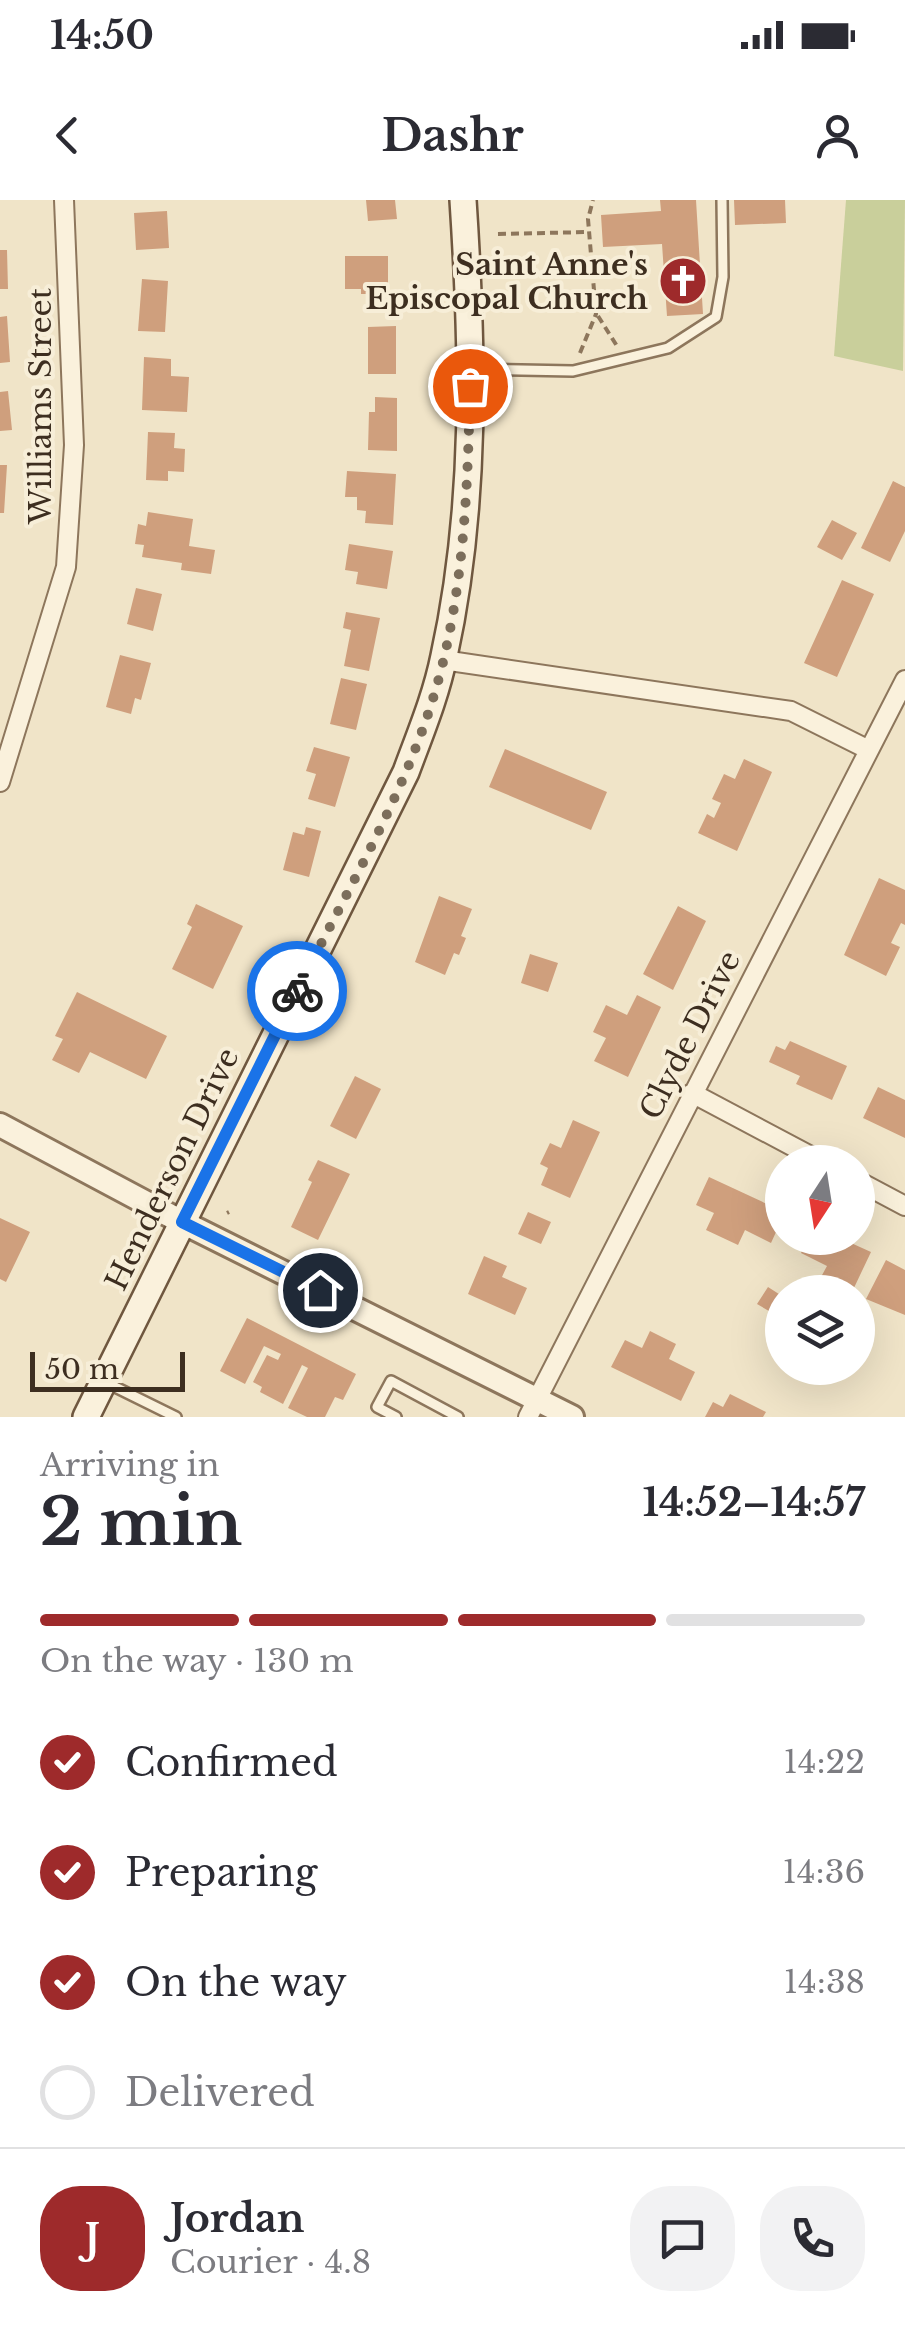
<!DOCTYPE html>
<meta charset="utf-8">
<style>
:root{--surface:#fff;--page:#f2f2f3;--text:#2b2b33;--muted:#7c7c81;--line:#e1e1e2;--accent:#9e2a2b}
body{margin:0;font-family:"Libre Baskerville",serif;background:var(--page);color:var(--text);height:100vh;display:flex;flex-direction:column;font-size:38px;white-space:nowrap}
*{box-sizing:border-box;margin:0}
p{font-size:32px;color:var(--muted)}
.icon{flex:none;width:55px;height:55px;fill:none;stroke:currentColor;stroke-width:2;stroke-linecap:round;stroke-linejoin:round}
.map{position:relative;height:1217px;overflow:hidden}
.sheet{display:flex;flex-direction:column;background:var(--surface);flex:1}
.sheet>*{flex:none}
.needle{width:65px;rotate:192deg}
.buttons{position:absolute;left:765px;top:945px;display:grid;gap:20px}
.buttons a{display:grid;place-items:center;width:110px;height:110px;border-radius:50%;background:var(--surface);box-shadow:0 10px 40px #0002;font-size:50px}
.scale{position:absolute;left:30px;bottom:25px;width:155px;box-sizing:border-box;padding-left:10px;border:5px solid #3d2e20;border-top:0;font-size:28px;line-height:35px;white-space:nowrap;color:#3d2e20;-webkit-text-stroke:8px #f7eed8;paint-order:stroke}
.pin{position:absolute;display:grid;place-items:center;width:85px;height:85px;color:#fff;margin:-42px;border:5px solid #fff;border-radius:50%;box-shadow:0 2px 10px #0007}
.courier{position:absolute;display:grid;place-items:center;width:100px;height:100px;margin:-50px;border:8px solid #1a73e8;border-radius:50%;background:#fff;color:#222;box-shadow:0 2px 12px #0007}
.summary em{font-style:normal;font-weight:800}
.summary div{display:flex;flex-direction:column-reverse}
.summary{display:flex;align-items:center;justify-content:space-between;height:170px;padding:0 40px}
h1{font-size:65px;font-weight:800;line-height:75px}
.bar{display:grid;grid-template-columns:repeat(4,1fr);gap:15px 10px;align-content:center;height:120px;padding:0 40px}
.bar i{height:12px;border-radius:8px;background:var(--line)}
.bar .current{background:var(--accent)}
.bar p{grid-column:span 4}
.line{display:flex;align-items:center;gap:25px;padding:0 40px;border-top:2px solid var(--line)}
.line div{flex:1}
.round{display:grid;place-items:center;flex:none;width:105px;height:105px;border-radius:40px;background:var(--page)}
ol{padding:0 40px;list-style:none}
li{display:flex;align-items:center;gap:30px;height:110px}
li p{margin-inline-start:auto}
li .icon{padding:10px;border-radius:50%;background:var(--accent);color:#fff;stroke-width:4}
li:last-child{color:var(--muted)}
li i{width:55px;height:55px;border:5px solid var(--line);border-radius:50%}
.status{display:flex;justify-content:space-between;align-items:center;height:70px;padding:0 50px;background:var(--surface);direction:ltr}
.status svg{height:28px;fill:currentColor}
header{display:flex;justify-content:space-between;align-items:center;height:130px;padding:0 40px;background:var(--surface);font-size:45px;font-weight:800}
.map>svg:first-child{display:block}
</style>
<div class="status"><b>14:50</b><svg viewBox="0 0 49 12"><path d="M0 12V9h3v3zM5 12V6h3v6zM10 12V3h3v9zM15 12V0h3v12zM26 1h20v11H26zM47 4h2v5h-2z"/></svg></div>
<header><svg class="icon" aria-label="back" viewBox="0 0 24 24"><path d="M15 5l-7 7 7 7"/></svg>Dashr<svg class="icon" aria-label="person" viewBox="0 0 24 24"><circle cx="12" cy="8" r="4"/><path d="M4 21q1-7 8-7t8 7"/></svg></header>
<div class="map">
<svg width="905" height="1217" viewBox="0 0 905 1217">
<rect width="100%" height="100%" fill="#f0e4c8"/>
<path fill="#c9cf9b" d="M846 0H905L903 171 834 156Z"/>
<path fill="#cf9f7d" d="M366 0H395L397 19 368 21Z
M660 0H696L703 114 667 116 662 44 603 47 601 15 661 11Z
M734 0H785L786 23 735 25Z
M167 11 169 48 136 50 134 13Z
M0 50H7L8 89H0Z
M345 56H388V94H361V89H345Z
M142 79 168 81 165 132 138 131Z
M7 116 10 162 0 163V117Z
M396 126V174H368V127Z
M144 157 171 159V176L189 177 187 212 142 210Z
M8 191 12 230 0 231V192Z
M375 197 397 198V251L368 250 369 212H375Z
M148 232 175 233 174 248 185 249 184 272 168 271V281L146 280Z
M0 265H7L4 313H0Z
M347 271 396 274 393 325 365 323 366 311 357 310V297H345Z
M893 281 905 287V331L890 362 861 348Z
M148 312 193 319 189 346 215 350 211 374 181 370 182 363 142 357 144 345 135 344 138 324 146 326Z
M832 320 857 333 842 360 817 347Z
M349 344 393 351 387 389 356 384 358 372 345 370Z
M842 380 874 394 837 477 804 463Z
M136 388 162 394 153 431 127 424Z
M346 412 380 418 369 471 344 466 351 430 343 428Z
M120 455 151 463 141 500 135 498 131 514 106 507Z
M341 478 367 484 356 530 330 524Z
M314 547 350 557 335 607 308 599 316 574 306 571Z
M505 549 607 592 591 630 489 587Z
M744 559 772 572 737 651 698 633 707 614 714 618 721 603 712 599 724 574 735 579Z
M306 627 321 631 309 677 283 670 293 632 304 635Z
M879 678 905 690V725L901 723 891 743 900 747 886 776 844 755Z
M439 696 472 709 461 736 466 738 459 755 454 753 445 775 415 762Z
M196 704 243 726 213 789 172 769 192 727 187 724Z
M678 706 706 721 673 790 643 774Z
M530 754 558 763 548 792 521 783Z
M77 792 167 836 146 879 90 852 79 873 52 860 63 839 55 836Z
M637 795 661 807 628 877 594 861 606 838 593 832 606 805 627 815Z
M790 841 847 866 832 900 796 884 800 876 769 862 776 846 785 850Z
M355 876 381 889 356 939 330 926Z
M878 887 905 900V938L863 918Z
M573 920 600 932 570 998 541 985 548 968 540 964 550 943 561 948Z
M318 960 350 974 318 1040 291 1027 312 982 308 980Z
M709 977 782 1011V1019L771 1043 745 1030 738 1045 706 1030 714 1013 696 1005Z
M528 1012 551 1022 541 1044 518 1034Z
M0 1018 30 1032 6 1082 0 1079Z
M808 1038H840L871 1052 852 1092 821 1077 827 1066 801 1053Z
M484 1056 507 1066 502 1077 527 1088 515 1115 468 1094Z
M886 1060 905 1070V1115L866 1099Z
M768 1087 782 1096 774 1114 757 1104Z
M247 1118 356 1174 343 1200 335 1197 325 1217H307L288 1208 308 1168 302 1165 283 1204 260 1192 262 1187 253 1182 267 1155 278 1160 281 1154 264 1146 245 1184 220 1171Z
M650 1131 676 1144 669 1159 695 1172 681 1201 611 1167 625 1140 642 1148Z
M730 1194 766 1212 763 1217H705L713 1202 723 1207Z"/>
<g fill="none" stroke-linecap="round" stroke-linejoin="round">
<g stroke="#8d765c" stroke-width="14">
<path id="service" d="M472 169 573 171 668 148 716 117 723 77 722 0
M107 1183 176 1217
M396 1217 377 1207 391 1181 458 1217"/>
</g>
<g stroke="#8d765c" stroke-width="22">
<path id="minor" d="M443 460 791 511 869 550
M0 582 66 367 74 245 64 0
M692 893 822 962
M858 981 905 1006
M528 1217 905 480"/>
</g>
<g stroke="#8d765c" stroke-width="28">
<path id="tertiary" d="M0 925 182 1022 572 1217"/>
</g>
<g stroke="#6f573f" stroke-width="30">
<path id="secondary" d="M86 1217 406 572C420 534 436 496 444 456 477 306 473 152 463 0"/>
</g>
<path stroke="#8d765c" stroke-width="4" stroke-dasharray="8 5" stroke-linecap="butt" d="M498 34 589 32
M598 116 617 146
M580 153 596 114 588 19 593 0
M162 977 163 980
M227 1013 229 1012"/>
<use href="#service" stroke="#faf1dc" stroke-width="9"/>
<use href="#minor" stroke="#faf1dc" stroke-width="18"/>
<use href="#tertiary" stroke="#faf1dc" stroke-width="22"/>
<use href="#secondary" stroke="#faf1dc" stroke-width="25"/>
</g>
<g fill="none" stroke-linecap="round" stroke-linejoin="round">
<path stroke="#7c6e5b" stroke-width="10" stroke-dasharray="0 18" d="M297 791C350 684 417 575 444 458 465 368 468 277 470 186"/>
<path stroke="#1a73e8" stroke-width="12" d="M297 791 182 1022 320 1090"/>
</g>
<defs>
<g id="church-disc" transform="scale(2.5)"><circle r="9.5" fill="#9e2a2b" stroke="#f7eed8"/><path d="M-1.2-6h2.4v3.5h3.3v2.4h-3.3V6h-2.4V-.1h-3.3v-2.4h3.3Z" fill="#fff"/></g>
</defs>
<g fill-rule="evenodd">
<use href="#church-disc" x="683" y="81"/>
</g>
<g text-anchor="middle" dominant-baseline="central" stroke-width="8" stroke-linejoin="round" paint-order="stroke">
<g font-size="30" font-weight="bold" fill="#3d2e20" stroke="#f7eed8" text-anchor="end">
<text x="648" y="64">Saint Anne's<tspan x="648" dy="34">Episcopal Church</tspan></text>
</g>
<g font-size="30" fill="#3d2e20" stroke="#f7eed8">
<text transform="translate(40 206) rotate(-90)">Williams Street</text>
<text transform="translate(690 835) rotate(-63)">Clyde Drive</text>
<text transform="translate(172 969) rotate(-64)">Henderson Drive</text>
</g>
</g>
</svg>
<div class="buttons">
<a><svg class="needle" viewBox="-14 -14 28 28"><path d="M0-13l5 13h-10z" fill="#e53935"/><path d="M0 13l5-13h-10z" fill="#7c7c81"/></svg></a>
<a><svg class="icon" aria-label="layers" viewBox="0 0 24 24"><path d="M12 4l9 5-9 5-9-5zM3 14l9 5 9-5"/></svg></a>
</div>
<div class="scale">50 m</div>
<div class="pin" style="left:470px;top:186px;background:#ea580c"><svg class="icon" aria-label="bag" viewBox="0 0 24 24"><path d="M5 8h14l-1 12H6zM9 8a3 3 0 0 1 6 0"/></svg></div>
<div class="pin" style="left:320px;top:1090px;background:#1f2937"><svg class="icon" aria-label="home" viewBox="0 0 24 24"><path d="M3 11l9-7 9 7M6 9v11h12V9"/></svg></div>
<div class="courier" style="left:297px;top:791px"><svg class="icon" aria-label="bike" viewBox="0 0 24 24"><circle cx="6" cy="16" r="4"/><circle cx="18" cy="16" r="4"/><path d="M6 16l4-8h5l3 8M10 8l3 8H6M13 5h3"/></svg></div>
</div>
<section class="sheet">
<div class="summary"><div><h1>2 min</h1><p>Arriving in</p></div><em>14:52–14:57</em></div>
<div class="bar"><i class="current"></i><i class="current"></i><i class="current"></i><i></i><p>On the way · 130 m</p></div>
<ol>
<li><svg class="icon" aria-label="check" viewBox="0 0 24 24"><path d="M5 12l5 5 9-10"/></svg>Confirmed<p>14:22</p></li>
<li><svg class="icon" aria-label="check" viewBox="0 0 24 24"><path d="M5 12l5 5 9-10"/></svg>Preparing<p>14:36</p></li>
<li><svg class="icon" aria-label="check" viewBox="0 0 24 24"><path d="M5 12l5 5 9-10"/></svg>On the way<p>14:38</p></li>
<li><i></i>Delivered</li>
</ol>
<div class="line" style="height:180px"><b class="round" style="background:var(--accent);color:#fff">J</b><div><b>Jordan</b><p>Courier · 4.8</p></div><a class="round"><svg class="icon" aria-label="chat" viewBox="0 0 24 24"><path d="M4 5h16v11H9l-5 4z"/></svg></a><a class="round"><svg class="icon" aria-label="phone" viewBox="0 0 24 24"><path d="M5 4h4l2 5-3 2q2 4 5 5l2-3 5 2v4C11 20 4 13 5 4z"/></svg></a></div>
</section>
